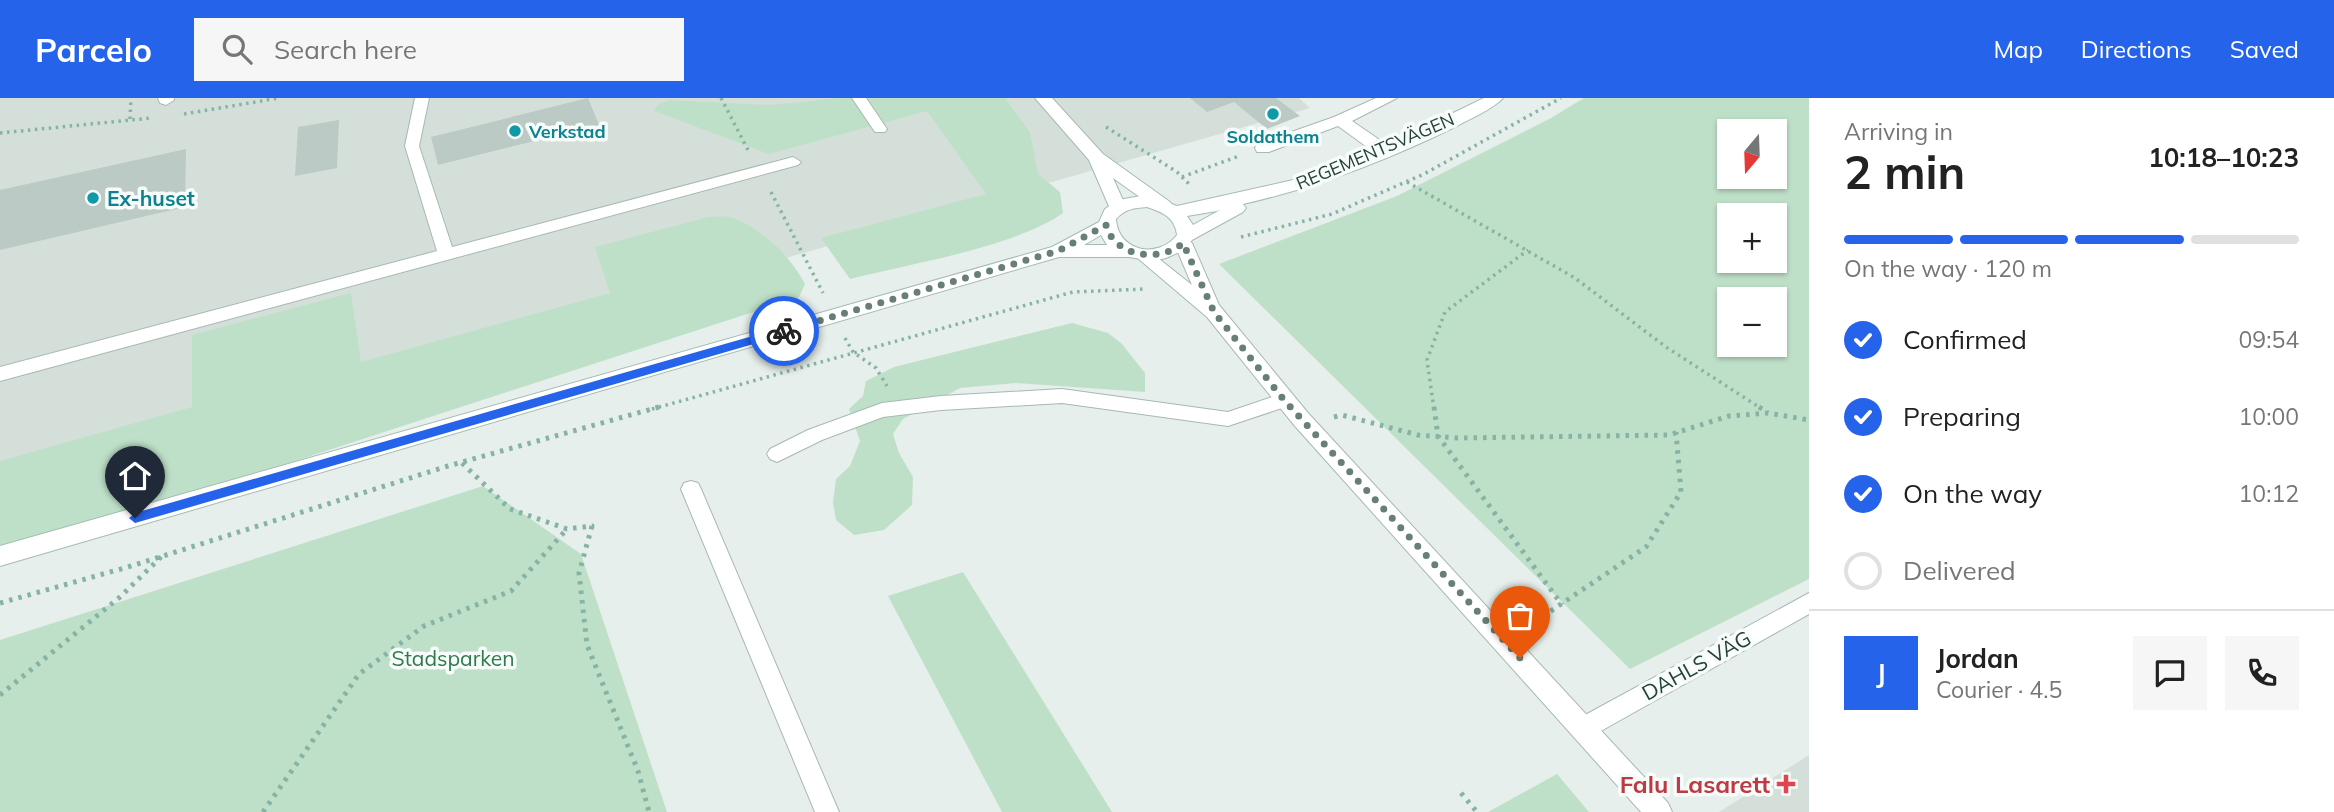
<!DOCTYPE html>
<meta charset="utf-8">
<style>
:root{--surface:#fff;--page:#f6f6f6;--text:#222;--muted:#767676;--line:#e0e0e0;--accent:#2563eb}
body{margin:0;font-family:Mulish,sans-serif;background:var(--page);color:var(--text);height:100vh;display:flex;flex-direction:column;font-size:26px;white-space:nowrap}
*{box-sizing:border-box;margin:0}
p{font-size:23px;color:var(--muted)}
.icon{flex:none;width:38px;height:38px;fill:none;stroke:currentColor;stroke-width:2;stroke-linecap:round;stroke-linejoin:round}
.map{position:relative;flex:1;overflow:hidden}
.sheet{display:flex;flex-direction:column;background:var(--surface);width:525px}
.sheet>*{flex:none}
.needle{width:46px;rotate:199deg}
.buttons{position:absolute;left:1717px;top:21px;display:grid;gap:14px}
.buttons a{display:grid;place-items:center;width:70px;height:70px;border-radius:0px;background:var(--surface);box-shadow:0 2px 5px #0004;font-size:35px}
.pin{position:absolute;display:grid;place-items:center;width:60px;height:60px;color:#fff;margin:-72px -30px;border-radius:50% 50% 50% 0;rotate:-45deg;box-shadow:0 0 7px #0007}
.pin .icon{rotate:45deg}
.courier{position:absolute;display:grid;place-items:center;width:70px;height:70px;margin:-35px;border:5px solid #2563eb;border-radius:50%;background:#fff;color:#222;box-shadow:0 2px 9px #0007}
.overview em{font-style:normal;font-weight:700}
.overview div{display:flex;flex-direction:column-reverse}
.overview{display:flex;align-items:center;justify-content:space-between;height:119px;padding:0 35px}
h1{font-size:46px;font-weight:700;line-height:52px}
.bar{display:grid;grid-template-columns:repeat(4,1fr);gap:10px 7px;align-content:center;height:84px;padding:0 35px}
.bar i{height:9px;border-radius:5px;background:var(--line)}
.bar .current{background:var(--accent)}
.bar p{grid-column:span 4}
.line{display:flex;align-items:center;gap:18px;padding:0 35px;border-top:2px solid var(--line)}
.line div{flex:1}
.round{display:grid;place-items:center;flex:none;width:74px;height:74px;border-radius:0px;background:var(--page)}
ol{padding:0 35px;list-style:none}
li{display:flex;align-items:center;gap:21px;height:77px}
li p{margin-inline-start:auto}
li .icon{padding:7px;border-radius:50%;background:var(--accent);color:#fff;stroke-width:4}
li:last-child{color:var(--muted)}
li i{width:38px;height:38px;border:4px solid var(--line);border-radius:50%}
header{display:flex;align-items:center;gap:42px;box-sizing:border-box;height:98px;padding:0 35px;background:var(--accent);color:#fff}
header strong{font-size:33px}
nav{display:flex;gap:38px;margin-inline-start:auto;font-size:24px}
.search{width:490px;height:63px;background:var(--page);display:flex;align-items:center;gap:18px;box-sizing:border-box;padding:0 24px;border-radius:0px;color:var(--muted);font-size:26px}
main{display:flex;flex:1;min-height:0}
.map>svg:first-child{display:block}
</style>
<header>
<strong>Parcelo</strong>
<div class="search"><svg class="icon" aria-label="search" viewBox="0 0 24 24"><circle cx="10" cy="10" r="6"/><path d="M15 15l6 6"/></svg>Search here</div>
<nav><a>Map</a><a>Directions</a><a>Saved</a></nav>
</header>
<main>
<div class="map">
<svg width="1809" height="714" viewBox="0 0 1809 714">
<rect width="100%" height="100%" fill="#e6efeb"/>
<path fill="#d4dfda" d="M0 0H1299L1310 10 0 385Z
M1809 657V714H1719Z"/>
<path fill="#bfe0c8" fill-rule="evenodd" d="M840 0H1005L1030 34 1038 76 1060 94 1063 115C1015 149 909 166 850 181L821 140 986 96 927 13 769 56 654 13 659 6 670 2 770 7Z
M1584 0H1809V481L1630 571 1219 166 1397 98 1551 20ZM1729 33H1774V79H1729ZM1729 117H1774V163H1729ZM1729 201H1774V247H1729Z
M708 119C717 119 729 117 736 121 765 134 791 159 805 186L799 199 237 382 0 450V363L192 309V237L351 195 361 264 610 195 595 149Z
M1072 225 1108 235 1122 246 1145 275V294L1016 285 960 290 903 321 893 336 899 355 913 379 912 407 884 432 854 437 836 422 833 404 836 381 850 368 860 343 849 311 863 298 866 283 894 269Z
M483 388 581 456 667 714H0V542Z
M963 474 1112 714H1002L888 498Z
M1557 676 1589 714H1488Z"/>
<path fill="#bbcac4" d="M588 0 599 27 438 67 431 39Z
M1190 0H1276L1300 18 1267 31 1234 4 1207 14Z
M339 22 337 70 295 78 298 29Z
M186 51 185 109 0 152V92Z"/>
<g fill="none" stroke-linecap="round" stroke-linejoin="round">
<g stroke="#a8b8b2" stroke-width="2">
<path id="lane" d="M415 0H429L419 48 452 149 793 59 801 64 798 67 0 283V269L437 153 405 48Z
M852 0H866L887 31 885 34H875Z
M1062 291 1228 314 1284 295 1291 297 1293 302 1291 307 1228 328 1062 305 941 312 883 319 822 342 777 364 770 361 767 356 770 351 808 332 882 305 941 298Z
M691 383 698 385 701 391 839 714H815L681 391 684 385Z
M1809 495V516L1592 638 1584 641 1576 638 1572 630 1576 622Z"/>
</g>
<g stroke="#a8b8b2" stroke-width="2">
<path id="street" d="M158 0H174V2L166 7 160 5Z
M1035 0H1052L1103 56 1170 104 1173 108 1170 112H1158L1113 80 1126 109 1117 115 1111 113 1089 62Z
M1376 0H1397L1352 23 1390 49 1392 53 1390 57H1378L1338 28 1269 54H1257L1255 50 1257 46 1334 19Z
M1183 139 1192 145 1219 207 1308 315 1668 705 1672 714H1641L1294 327 1207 219 1134 157 1137 153H1149L1192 187 1174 145Z"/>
</g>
<g stroke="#a4bbb3" stroke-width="2">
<path id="secondary" d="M1484 0H1503C1492 12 1471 20 1457 28 1388 62 1318 89 1243 106L1246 110 1243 114 1192 142 1184 152 1166 160 1153 163 1129 159H1059L0 468V448L1052 149 1099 124 1105 111 1118 102 1147 97 1177 108 1293 82 1375 53ZM1147 109C1162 114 1175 119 1177 137 1157 162 1118 153 1116 121 1125 111 1134 110 1147 109ZM1220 112 1193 127 1187 118 1217 113ZM1101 137 1107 147H1084Z"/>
</g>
<path stroke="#86b3a5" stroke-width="3.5" stroke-dasharray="2.5 4.5" stroke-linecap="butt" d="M721 0 748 52
M184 16 279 0
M130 21 131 0
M1106 29 1177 74 1191 88
M0 35 151 20
M1182 79 1239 58
M1407 84 1575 180 1666 249 1762 311
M771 94 823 195
M1241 139 1332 116 1424 76 1561 0
M845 240 853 254 876 270 887 288
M652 311 1073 194 1145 191
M1434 311 1427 262 1445 214 1528 152"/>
<path stroke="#86b3a5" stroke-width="5" stroke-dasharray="3.5 6" stroke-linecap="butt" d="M1434 309 1438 338 1562 507
M1759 309 1768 315
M1334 319 1342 317 1418 337 1457 340 1669 337 1729 318 1768 315 1809 322
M462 365 510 411 567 431 592 428 579 475 587 547 638 673 649 714
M0 505 128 469 448 368 659 309
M1527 529 1646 449 1681 394 1676 334
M0 597 120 499 162 458
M1461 695 1477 714
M263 714 359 576 424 528 511 493 567 431"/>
<use href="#lane" fill="#fff" fill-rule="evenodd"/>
<use href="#street" fill="#fff" fill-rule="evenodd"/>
<use href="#secondary" fill="#fff" fill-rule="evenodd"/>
</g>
<path fill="#2563eb" d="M784 229 790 233 788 236 135 425 129 420 135 415Z"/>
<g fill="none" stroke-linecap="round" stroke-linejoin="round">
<path stroke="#687f78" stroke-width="7" stroke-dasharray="0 12.6" d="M784 233 1058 153 1106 127C1114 159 1160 165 1183 145L1214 214 1284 302 1520 560"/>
</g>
<g fill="#0f9aa8" stroke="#f7fbf9" stroke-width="2.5">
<circle cx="1273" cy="16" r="7"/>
<circle cx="515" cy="33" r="7"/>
<circle cx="93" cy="100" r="7"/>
</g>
<path fill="#e0444e" stroke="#f7fbf9" stroke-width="2.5" d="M1782.5 675.5h7v7h7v7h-7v7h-7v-7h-7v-7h7z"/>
<g text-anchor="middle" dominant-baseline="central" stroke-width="7" stroke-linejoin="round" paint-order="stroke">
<g font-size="18" font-weight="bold" fill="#0d838f" stroke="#f7fbf9" text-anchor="start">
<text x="529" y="33">Verkstad</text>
<text x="1273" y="38" text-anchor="middle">Soldathem</text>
</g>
<g font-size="18" fill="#24423a" stroke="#f7fbf9">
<text transform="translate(1375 53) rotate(-23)">REGEMENTSVÄGEN</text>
</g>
<g font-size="21" font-weight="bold" fill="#0d838f" stroke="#f7fbf9" text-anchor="start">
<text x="107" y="100">Ex-huset</text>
</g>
<g font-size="21" fill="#2d7a4b" stroke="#f7fbf9">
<text x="453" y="560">Stadsparken</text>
</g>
<g font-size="21" fill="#24423a" stroke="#f7fbf9">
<text transform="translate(1696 567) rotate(-29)">DAHLS VÄG</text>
</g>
<g font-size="24" font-weight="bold" fill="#be3a42" stroke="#f7fbf9" text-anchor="end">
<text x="1770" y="686">Falu Lasarett</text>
</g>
</g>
</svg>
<div class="buttons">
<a><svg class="needle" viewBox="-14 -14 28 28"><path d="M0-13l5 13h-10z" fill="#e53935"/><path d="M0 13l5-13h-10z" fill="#767676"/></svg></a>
<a>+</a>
<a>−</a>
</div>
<div class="pin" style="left:1520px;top:560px;background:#ea580c"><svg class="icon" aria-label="bag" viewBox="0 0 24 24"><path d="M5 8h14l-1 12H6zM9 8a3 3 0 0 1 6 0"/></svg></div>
<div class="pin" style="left:135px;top:420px;background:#1f2937"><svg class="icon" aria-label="home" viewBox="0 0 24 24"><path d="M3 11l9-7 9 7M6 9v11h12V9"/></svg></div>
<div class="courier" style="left:784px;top:233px"><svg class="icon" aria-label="bike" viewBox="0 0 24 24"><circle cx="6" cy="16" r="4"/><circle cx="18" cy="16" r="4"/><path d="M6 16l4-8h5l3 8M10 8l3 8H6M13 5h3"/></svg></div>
</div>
<section class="sheet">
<div class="overview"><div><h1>2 min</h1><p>Arriving in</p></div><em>10:18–10:23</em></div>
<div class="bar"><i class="current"></i><i class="current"></i><i class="current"></i><i></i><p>On the way · 120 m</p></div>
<ol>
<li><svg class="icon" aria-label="check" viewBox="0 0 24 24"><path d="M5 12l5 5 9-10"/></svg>Confirmed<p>09:54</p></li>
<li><svg class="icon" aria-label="check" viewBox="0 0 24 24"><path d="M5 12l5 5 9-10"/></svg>Preparing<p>10:00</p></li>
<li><svg class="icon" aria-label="check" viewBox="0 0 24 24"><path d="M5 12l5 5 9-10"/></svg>On the way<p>10:12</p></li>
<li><i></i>Delivered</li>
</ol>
<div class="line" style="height:126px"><b class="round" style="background:var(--accent);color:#fff">J</b><div><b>Jordan</b><p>Courier · 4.5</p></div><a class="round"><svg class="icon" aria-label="chat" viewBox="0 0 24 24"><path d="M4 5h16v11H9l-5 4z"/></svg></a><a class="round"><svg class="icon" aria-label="phone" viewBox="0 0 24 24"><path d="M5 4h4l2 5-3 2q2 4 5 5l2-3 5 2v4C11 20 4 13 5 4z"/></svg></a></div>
</section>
</main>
